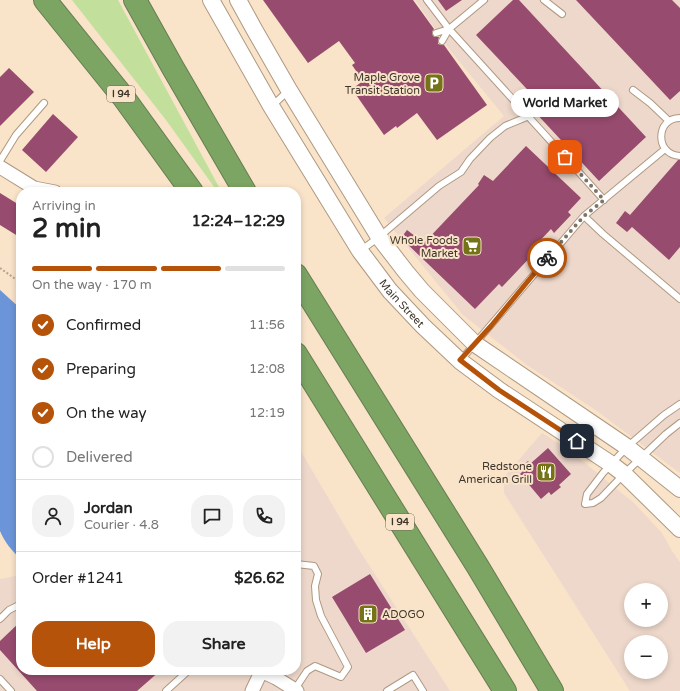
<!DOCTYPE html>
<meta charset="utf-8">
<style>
:root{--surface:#fff;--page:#f2f2f2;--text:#222;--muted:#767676;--line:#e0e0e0;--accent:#b45309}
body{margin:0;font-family:"Varela Round",sans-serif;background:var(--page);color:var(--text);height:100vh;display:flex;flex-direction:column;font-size:15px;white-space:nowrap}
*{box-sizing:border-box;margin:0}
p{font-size:13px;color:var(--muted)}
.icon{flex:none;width:22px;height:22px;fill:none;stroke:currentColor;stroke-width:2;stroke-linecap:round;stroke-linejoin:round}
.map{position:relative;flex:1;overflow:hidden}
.details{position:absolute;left:16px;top:187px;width:285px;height:488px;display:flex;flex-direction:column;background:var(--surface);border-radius:16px;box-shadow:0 2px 6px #0003}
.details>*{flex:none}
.tools{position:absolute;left:624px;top:583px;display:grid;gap:8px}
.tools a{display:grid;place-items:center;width:44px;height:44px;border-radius:50%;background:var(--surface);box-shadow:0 2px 6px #0003;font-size:20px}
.pin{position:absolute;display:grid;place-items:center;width:34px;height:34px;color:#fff;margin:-17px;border-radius:8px;box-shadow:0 2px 6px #0006}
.courier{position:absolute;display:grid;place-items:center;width:40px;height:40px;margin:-20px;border:3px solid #b45309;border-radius:50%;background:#fff;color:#222;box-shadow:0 1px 5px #0007}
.bubble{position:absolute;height:28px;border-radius:14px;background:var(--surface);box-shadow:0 2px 6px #0003;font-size:13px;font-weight:800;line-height:28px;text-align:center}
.summary em{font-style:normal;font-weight:800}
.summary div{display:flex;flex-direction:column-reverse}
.summary{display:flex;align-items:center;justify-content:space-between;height:68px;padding:0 16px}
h1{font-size:26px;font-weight:800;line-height:30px}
.bar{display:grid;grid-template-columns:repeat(4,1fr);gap:6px 4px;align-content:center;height:48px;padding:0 16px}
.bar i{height:5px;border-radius:3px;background:var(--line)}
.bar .current{background:var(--accent)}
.bar p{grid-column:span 4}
.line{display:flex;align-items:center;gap:10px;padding:0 16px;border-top:1px solid var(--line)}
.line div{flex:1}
.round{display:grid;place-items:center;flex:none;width:42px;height:42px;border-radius:16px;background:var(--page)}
ol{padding:0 16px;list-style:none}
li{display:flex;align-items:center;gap:12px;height:44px}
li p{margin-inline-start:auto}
li .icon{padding:4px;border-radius:50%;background:var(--accent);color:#fff;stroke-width:4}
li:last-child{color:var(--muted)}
li i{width:22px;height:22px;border:2px solid var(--line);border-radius:50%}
.button{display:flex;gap:8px;margin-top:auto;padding:8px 16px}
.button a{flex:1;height:46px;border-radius:16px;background:var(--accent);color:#fff;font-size:16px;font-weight:800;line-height:46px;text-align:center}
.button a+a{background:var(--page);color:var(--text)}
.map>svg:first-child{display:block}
</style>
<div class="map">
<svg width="680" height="691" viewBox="0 0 680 691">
<rect width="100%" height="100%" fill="#f9e3c9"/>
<path fill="#eed8cb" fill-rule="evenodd" d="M415 0H680V473L597 411 527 365 463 315 384 218 504 116 449 49Z
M542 433 569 450 634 503 662 533 672 551 680 562V691H630L504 493V477ZM631 590H661V620H631ZM631 642H661V672H631Z
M296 443 356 545 450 691H0V579L21 575V670H296Z"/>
<path fill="#c2e09b" d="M72 0H118L220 189 217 191 166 120Z"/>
<path fill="#6b95d8" d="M0 290 21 309V559C12 551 5 543 0 531Z"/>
<path fill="#974b6e" d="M263 0H413L434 29 432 32 433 36 435 37H439L438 41V44L442 45H444L487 105 437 140 417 113 397 128 396 126 384 135 352 89 363 81 352 65 355 63 339 41 308 63Z
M438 0H462L446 11Z
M513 0H519L646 137 599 181 534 111 541 104 476 35Z
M576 0H672L680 8V91L670 100Z
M9 68 34 92 0 126V77Z
M53 114 78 137 46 172 22 150Z
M526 146 581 198 568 212 571 215 554 233 551 229 533 248 536 251 502 287 499 284 475 309 401 238 407 230 424 243 479 185 478 184 484 175 493 181Z
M678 160H680V247L669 260 632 227 627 232 616 223 625 211 630 215Z
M0 193 21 206V238L0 225Z
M548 448 571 474 559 485 561 487 551 495 549 492 541 499 520 474 523 471 520 468 528 461 530 464Z
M370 574 405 630 366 653 332 597Z
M21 621V670H161L137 691H37L0 650V641Z"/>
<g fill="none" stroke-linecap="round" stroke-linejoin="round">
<g stroke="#ae9981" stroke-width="8">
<path id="service" d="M427 0 449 29 604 200
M544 0 562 14
M436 33 449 29
M442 41 449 29 484 0
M633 90 650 103 669 121
M273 105 288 91
M680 118C655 118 655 155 680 156
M0 161 16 135 44 103
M584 216 603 234 680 299
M360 251 379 237 439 186 461 172 470 159 490 138 505 126 529 116
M460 361 584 216 665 149
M680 404 664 415 627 447 603 473 587 494 585 504 593 503 601 498 624 474 666 434 680 423
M0 619 9 610 21 604
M0 679 11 691
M295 689 307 671 315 666 341 677 348 667 321 616 316 600 315 586 318 574 314 566 296 564
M166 691 189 670
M387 691 413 675 423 691"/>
</g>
<g stroke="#ae9981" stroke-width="15">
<path id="minor" d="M0 167 34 188 55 192
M261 671 276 678 297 691
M252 691 262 670"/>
</g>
<g stroke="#ae9981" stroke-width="18">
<g id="tertiary">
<path id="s1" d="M211 0 271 106 360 251 390 291 423 326 460 361 499 390 611 464 624 474 680 529"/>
<path d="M238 0 254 29 289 90 379 237 406 272 422 291 475 344 627 447 680 489"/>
</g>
</g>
<g stroke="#667e4f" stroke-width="24">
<path id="motorway" d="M45 0 124 98 192 192
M135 0 173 68 245 192
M296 275 478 567 552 691
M296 354 505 691"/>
</g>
<path stroke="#b5a490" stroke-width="2" stroke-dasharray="2 2" stroke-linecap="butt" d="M0 268 21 283"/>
<use href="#service" stroke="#fff" stroke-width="6"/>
<use href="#minor" stroke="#fff" stroke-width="13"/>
<use href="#tertiary" stroke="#fff" stroke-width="16"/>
<use href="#motorway" stroke="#7ca463" stroke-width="22"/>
</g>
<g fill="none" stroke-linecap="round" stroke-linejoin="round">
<path stroke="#7f7362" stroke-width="4" stroke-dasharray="0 7.2" d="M547 258 584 216 604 200 565 157"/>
<path stroke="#b45309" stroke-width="5" d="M547 258 491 326 460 360 499 390 577 441"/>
</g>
<defs>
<g id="parking-square" transform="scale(1)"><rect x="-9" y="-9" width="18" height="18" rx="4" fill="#747317" stroke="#f9e3c9"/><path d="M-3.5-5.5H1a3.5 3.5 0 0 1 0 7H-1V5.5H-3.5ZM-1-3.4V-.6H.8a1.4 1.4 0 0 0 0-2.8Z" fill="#fff"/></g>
<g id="supermarket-square" transform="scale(1)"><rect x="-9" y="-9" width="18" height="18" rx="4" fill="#747317" stroke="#f9e3c9"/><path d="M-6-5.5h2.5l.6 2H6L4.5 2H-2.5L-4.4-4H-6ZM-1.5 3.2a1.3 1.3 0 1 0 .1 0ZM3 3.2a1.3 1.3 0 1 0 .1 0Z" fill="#fff"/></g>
<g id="restaurant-square" transform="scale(1)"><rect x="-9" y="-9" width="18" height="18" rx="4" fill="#747317" stroke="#f9e3c9"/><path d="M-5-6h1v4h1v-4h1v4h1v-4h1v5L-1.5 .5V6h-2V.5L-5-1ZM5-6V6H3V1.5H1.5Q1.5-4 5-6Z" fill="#fff"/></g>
<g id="building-square" transform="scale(1)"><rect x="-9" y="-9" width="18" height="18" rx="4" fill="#747317" stroke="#f9e3c9"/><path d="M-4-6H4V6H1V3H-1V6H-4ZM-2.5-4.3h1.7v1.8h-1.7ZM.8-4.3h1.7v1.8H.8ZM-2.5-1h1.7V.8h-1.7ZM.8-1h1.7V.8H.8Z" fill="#fff"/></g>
</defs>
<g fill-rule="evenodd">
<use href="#parking-square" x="434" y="83"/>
<use href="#supermarket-square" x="472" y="246"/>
<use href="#restaurant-square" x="546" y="472"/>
<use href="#building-square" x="368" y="614"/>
</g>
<g text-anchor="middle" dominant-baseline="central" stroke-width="4" stroke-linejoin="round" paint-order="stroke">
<g fill="#f9e3c9" stroke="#766a5a" stroke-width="1">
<rect x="107" y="86" width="28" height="16" rx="3"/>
<rect x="386" y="514" width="28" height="16" rx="3"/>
</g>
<g font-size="10" font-weight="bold" fill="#3e362b">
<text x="121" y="94">I 94</text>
<text x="400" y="522">I 94</text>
</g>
<g font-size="11" fill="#3e362b" stroke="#f9e3c9" text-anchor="end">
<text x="420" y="77">Maple Grove<tspan x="420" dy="13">Transit Station</tspan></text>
<text x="458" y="240">Whole Foods<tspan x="458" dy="13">Market</tspan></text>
<text x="532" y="466">Redstone<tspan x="532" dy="13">American Grill</tspan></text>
<text x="382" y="614" text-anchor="start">ADOGO</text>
</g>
<g font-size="11" fill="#3e362b" stroke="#f9e3c9">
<text stroke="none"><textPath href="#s1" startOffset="359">Main Street</textPath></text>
</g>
</g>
</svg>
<div class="tools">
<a>+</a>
<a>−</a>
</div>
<div class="pin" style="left:565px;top:157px;background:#ea580c"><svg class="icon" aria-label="bag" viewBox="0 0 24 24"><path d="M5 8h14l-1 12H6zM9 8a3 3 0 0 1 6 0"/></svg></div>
<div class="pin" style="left:577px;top:441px;background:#1f2937"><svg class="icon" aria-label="home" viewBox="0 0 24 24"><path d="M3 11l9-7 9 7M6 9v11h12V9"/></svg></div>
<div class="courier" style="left:547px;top:258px"><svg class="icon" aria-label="bike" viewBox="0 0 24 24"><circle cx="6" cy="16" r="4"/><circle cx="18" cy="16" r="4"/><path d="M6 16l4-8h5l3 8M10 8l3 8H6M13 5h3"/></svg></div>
<div class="bubble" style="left:511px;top:89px;width:108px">World Market</div>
<section class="details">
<div class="summary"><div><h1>2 min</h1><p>Arriving in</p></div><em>12:24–12:29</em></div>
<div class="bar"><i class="current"></i><i class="current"></i><i class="current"></i><i></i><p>On the way · 170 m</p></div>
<ol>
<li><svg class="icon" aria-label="check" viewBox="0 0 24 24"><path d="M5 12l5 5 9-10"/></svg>Confirmed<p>11:56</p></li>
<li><svg class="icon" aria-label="check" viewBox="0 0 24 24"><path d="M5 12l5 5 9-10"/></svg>Preparing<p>12:08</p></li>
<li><svg class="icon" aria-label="check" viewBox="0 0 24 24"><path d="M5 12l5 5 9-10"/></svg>On the way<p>12:19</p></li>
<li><i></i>Delivered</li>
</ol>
<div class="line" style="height:72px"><a class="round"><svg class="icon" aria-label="person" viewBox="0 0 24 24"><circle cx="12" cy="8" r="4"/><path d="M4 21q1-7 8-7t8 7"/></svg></a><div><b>Jordan</b><p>Courier · 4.8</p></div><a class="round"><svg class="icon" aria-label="chat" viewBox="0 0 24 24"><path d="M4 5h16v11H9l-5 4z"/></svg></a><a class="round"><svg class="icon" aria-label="phone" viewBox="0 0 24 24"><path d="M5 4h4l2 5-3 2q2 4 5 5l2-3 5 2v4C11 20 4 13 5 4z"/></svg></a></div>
<div class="line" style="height:52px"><div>Order #1241</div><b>$26.62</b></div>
<div class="button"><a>Help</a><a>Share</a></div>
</section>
</div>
